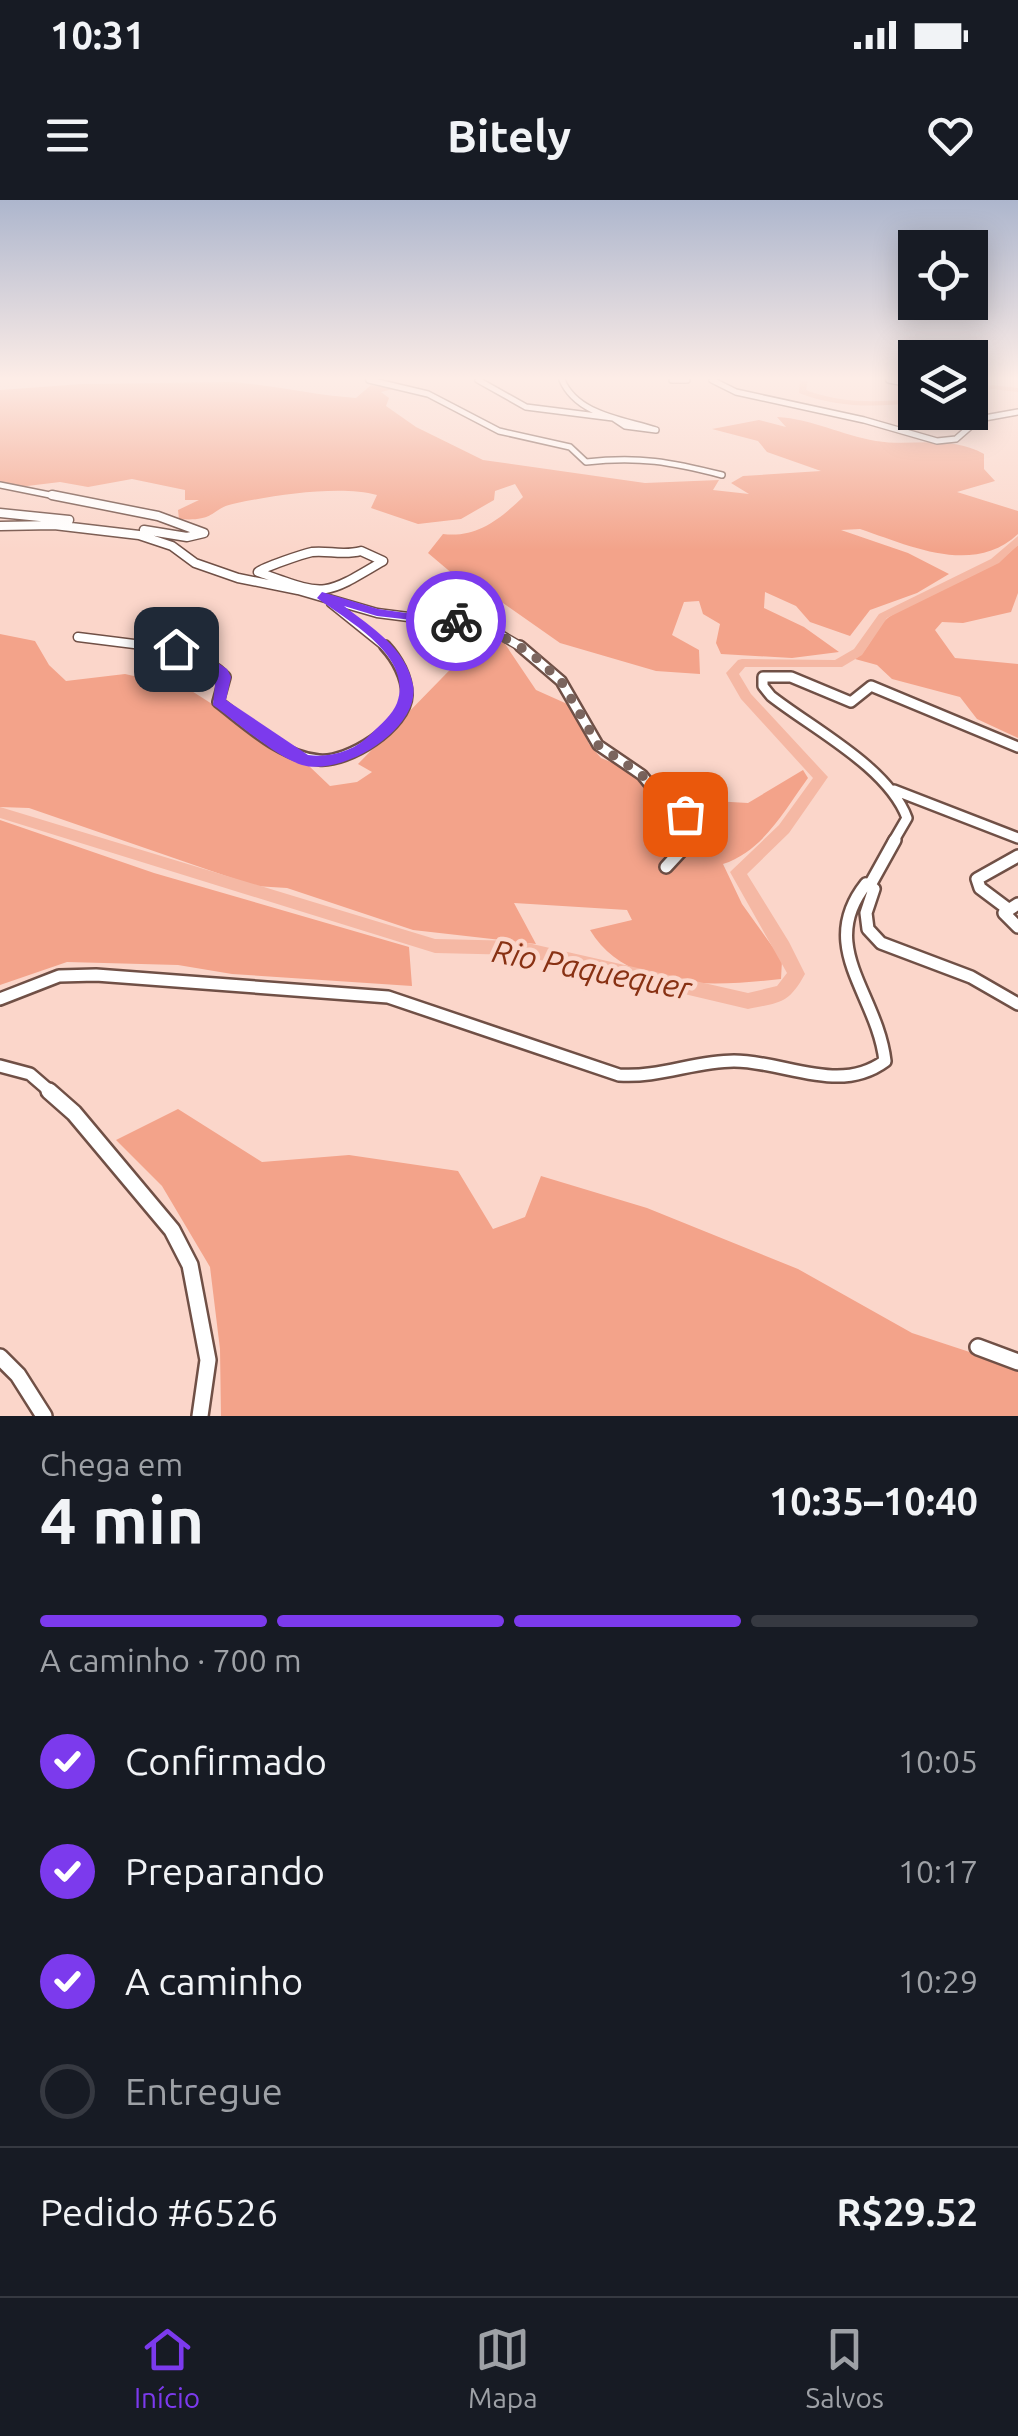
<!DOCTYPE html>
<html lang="pt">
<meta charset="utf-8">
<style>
:root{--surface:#171b24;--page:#20242c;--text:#f1f3f6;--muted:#9ea1a6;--line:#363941;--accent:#7c3aed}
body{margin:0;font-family:Ubuntu,sans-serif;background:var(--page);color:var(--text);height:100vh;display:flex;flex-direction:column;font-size:38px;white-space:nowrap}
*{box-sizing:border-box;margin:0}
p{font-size:32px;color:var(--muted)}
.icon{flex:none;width:55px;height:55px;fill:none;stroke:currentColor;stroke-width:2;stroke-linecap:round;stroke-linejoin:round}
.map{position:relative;height:1216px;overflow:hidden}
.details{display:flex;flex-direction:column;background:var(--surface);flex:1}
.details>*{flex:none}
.tools{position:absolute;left:898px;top:30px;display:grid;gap:20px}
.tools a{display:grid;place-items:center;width:90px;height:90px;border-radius:0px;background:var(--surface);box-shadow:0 5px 25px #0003;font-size:50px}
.pin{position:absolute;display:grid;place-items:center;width:85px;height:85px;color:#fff;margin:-42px;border-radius:20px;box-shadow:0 5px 15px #0006}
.courier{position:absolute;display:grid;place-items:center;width:100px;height:100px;margin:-50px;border:8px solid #7c3aed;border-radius:50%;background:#fff;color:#222;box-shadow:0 2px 12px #0007}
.headline em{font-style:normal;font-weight:700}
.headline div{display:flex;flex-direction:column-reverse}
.headline{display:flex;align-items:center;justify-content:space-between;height:170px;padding:0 40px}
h1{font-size:65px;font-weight:700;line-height:75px}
.bar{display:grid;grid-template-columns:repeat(4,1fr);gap:15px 10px;align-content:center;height:120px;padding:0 40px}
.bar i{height:12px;border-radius:8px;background:var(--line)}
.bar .active{background:var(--accent)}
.bar p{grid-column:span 4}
.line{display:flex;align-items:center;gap:25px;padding:0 40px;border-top:2px solid var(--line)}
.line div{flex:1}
ol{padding:0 40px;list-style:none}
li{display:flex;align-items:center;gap:30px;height:110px}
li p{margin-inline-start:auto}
li .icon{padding:10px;border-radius:50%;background:var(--accent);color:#fff;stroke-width:4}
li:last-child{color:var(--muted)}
li i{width:55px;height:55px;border:5px solid var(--line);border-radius:50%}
.status{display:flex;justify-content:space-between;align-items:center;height:70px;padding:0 50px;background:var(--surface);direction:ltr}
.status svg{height:28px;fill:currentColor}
header{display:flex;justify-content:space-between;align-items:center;height:130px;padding:0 40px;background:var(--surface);font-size:45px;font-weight:700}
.tabs{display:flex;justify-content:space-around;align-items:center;height:140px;border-top:2px solid var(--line);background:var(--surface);font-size:28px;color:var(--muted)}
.tabs a{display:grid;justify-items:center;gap:5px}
.tabs .active{color:var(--accent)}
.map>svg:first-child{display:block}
</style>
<div class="status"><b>10:31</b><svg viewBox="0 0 49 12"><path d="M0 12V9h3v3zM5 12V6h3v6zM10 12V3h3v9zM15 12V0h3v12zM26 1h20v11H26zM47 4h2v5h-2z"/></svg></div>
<header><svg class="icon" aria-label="menu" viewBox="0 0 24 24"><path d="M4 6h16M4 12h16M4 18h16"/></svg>Bitely<svg class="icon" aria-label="heart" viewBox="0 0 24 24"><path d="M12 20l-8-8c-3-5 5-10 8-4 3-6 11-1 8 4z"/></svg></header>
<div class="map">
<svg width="1018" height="1216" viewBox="0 0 1018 1216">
<rect width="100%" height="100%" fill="#fbd6ca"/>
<path fill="#f3a38a" d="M231 182C273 185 313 195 356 198L371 185 393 189 381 192 389 198 386 206 416 227 483 260 645 283 719 280 713 290 749 294 731 283 743 276 821 271 767 252 758 241 712 229 759 220 786 227 777 217C813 219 841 235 876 241 912 247 948 234 984 254V269L995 281 957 292 1018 311V334C973 376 911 346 860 329L841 330 908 353 949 374 917 393 870 410 850 436 810 422 796 406 765 392 764 408 804 427 839 452 792 458 721 454 716 443 720 424 703 414 699 401 684 402 672 435 699 450 700 474 656 471 560 443 503 403 467 386 428 353 443 334C476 338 499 320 523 297L515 284 495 291 494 300 461 319 418 324 371 308 377 295C340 285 276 295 237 303 209 308 218 322 179 319L178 310 199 300H185V290L132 279 88 287 60 282 19 287 0 282V190L82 184Z
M1018 345V393L1011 412 963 423 942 422 935 430 955 458 1018 464V538L977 519 960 497 892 479 877 465 855 459C871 449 874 428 889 417 930 389 981 380 1018 345Z
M0 434 35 441 49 465 66 481 125 474 187 488 309 566 330 586 357 582 372 572 358 564 481 438H501L536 490 574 507 589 544 601 558 638 573 650 595 675 606 690 639 711 635 720 612 696 600 748 603 803 570 808 578C784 611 763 651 723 664L742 704 782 760 781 779C716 786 628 793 590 730L632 720 627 710 514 703 536 744 413 730 287 688 255 686 29 608 0 607Z
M0 620 154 673 409 747 412 786 232 774 178 765 67 762 0 785Z
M178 909 262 962 349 955 458 971 493 1029 525 1017 541 976 647 1008 798 1069 912 1133 1018 1168V1216H221L220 1149 210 1067 162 986 116 940Z"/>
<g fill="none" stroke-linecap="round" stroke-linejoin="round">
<path fill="#f5b8a4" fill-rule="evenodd" d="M800 180H808L806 190C841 204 878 202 915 199V203C875 207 837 208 799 193Z
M992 185 1018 188V192L992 189 970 195V191Z
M1018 336V345L999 363 887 418 862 455 842 467H745L739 474 751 494 828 577 789 633 747 674 789 742 805 774C788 805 780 802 748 809L519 755 435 753 0 618V607L435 739 519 741 748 793 777 786 787 773 730 672 779 625 813 578 741 499 726 473 738 460 742 459 835 460 854 449 879 414 991 359Z"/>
<g stroke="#705046" stroke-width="8">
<path id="minor-far4" d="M369 180 428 194 499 231 570 247 586 262C639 256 671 262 722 275
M478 180 526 207 613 218 625 226 656 230C622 219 577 215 562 180
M672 180H687
M712 180 736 192 864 220 937 241 956 239 979 219 1018 212
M889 180 915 185
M0 285 65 298"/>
</g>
<g stroke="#705046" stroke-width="11">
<path id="minor-far3" d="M52 295 158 316 204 333 187 337 144 330
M0 313 69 320
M0 326 54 325 139 335 172 346 195 363 238 378 298 390 377 413 487 427 523 448
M361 351 383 361C321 398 326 396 258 372 264 367 303 354 312 352 328 350 342 356 361 351Z
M331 403 387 448
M78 437 166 448"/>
</g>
<g stroke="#705046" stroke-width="14">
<path id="minor-far2" d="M152 446C180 450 205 457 225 477L218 502C247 524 281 557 319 560 348 563 406 526 407 495 407 477 397 459 385 446
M520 446 561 481 598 545 642 575 659 596 685 614 689 642
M894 590 1018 638
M893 642 907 618C888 567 813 529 771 496L763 486V477H791L851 502 871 486 1018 547"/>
</g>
<g stroke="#705046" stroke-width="16">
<path id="minor-far1" d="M666 667 691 640
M870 685 895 640
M1018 704 1004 713 1018 727
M1008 709 980 688 977 679 1018 656
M0 799 59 776 96 775 388 797 619 875C659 878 695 861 734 861 785 861 839 895 885 861 877 793 816 747 866 684L874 689 866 713 868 729 881 743 971 777 1018 804
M0 866 30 874 52 893"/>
</g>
<g stroke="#705046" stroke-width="20">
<path id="minor" d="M49 891 74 913 172 1030 190 1065 208 1160 200 1216
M978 1147 1018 1162
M0 1157 18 1175 44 1216"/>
</g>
<use href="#minor-far4" stroke="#fff" stroke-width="5"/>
<use href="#minor-far3" stroke="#fff" stroke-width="8"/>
<use href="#minor-far2" stroke="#fff" stroke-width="9"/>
<use href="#minor-far1" stroke="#fff" stroke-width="11"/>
<use href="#minor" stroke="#fff" stroke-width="15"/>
</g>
<linearGradient id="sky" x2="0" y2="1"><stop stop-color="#adb6cd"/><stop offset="0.51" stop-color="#fdede7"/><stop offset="1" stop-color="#fdede7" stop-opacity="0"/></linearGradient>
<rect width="1018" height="350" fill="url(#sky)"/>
<path fill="#7c3aed" d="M322 392 378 409 463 421 456 425 377 416 344 406C371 427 406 448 413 485 421 529 342 577 302 565 276 557 237 522 213 505L216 474 170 449 181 446 204 454 227 469 231 477 226 500 308 555C331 558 355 551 372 533 380 525 393 514 397 503 414 456 348 421 317 398Z"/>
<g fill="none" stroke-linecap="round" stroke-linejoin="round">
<path stroke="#7b655e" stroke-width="10" stroke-dasharray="0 18" d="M456 421 486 427 532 454 561 481 598 545 642 575 659 596 685 614"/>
</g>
<g text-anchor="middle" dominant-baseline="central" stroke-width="9" stroke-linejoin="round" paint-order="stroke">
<g font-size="32" font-style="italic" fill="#883113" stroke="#fbd6ca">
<text transform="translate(592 769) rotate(11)">Rio Paquequer</text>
</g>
</g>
</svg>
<div class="tools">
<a><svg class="icon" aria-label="locate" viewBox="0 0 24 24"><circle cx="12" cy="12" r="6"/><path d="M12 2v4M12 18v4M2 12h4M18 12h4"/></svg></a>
<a><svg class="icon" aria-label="layers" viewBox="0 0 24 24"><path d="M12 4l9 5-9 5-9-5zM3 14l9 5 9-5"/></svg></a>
</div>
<div class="pin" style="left:685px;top:614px;background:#ea580c"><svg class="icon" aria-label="bag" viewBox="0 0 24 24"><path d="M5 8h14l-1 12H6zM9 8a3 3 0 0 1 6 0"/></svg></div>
<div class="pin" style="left:176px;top:449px;background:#1f2937"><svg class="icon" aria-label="home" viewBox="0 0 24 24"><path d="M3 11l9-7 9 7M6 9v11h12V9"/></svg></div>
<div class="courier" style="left:456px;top:421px"><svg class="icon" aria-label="bike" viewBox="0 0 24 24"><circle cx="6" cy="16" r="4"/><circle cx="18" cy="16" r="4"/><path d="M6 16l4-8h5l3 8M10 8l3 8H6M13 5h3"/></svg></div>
</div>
<section class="details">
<div class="headline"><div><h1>4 min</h1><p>Chega em</p></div><em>10:35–10:40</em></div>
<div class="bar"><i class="active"></i><i class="active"></i><i class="active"></i><i></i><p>A caminho · 700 m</p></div>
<ol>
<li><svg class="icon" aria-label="check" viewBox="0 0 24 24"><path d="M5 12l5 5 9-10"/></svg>Confirmado<p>10:05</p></li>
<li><svg class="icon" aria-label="check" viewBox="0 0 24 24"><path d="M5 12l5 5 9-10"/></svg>Preparando<p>10:17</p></li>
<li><svg class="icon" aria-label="check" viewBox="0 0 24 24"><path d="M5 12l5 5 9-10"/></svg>A caminho<p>10:29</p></li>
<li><i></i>Entregue</li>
</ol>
<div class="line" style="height:130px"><div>Pedido #6526</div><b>R$29.52</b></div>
</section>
<nav class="tabs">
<a class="active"><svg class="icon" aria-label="home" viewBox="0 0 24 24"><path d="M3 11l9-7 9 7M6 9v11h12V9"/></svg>Início</a>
<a><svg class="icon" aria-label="map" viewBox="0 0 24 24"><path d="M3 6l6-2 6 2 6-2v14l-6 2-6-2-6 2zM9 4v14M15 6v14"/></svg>Mapa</a>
<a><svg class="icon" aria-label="saved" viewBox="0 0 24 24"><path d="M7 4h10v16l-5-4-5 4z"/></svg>Salvos</a>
</nav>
